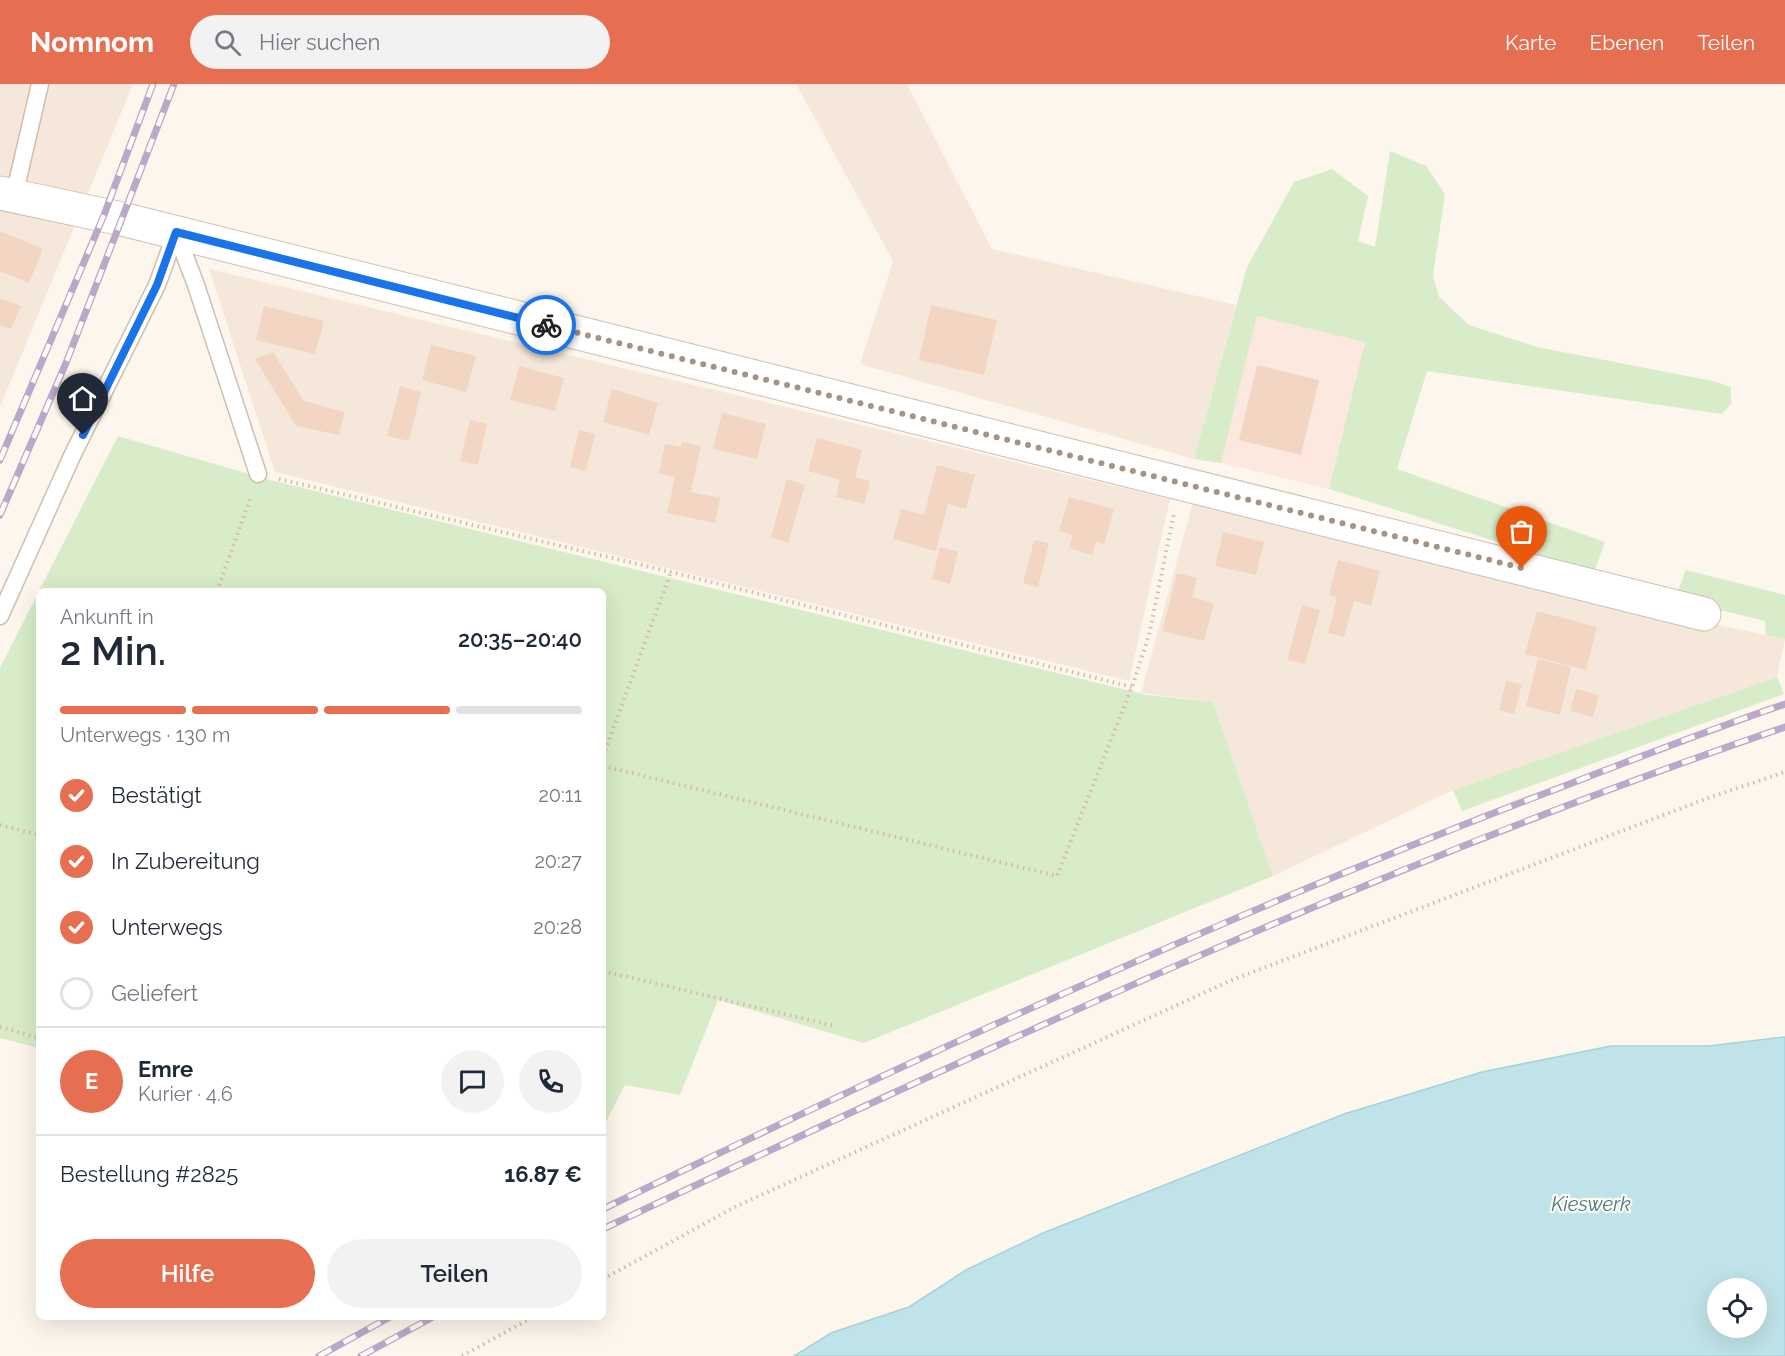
<!DOCTYPE html>
<html lang="de">
<meta charset="utf-8">
<style>
:root{--surface:#fff;--page:#f2f2f3;--text:#1f2937;--muted:#747a83;--line:#e0e1e3;--accent:#e76f51}
body{margin:0;font-family:Raleway,sans-serif;background:var(--page);color:var(--text);height:100vh;display:flex;flex-direction:column;font-size:22px;white-space:nowrap}
*{box-sizing:border-box;margin:0}
p{font-size:20px;color:var(--muted)}
.icon{flex:none;width:33px;height:33px;fill:none;stroke:currentColor;stroke-width:2;stroke-linecap:round;stroke-linejoin:round}
.map{position:relative;flex:1;overflow:hidden}
.panel{position:absolute;left:36px;top:504px;width:570px;height:732px;display:flex;flex-direction:column;background:var(--surface);border-radius:9px;box-shadow:0 6px 24px #0002}
.panel>*{flex:none}
.tools{position:absolute;left:1707px;top:1194px;display:grid;gap:12px}
.tools a{display:grid;place-items:center;width:60px;height:60px;border-radius:50%;background:var(--surface);box-shadow:0 6px 24px #0002;font-size:30px}
.pin{position:absolute;display:grid;place-items:center;width:51px;height:51px;color:#fff;margin:-62px -26px;border-radius:50% 50% 50% 0;rotate:-45deg;box-shadow:0 0 6px #0007}
.pin .icon{rotate:45deg}
.courier{position:absolute;display:grid;place-items:center;width:60px;height:60px;margin:-30px;border:4px solid #1a73e8;border-radius:50%;background:#fff;color:#222;box-shadow:0 2px 8px #0007}
.summary em{font-style:normal;font-weight:600}
.summary div{display:flex;flex-direction:column-reverse}
.summary{display:flex;align-items:center;justify-content:space-between;height:102px;padding:0 24px}
h1{font-size:39px;font-weight:600;line-height:45px}
.bar{display:grid;grid-template-columns:repeat(4,1fr);gap:9px 6px;align-content:center;height:72px;padding:0 24px}
.bar i{height:8px;border-radius:4px;background:var(--line)}
.bar .current{background:var(--accent)}
.bar p{grid-column:span 4}
.line{display:flex;align-items:center;gap:15px;padding:0 24px;border-top:2px solid var(--line)}
.line div{flex:1}
.round{display:grid;place-items:center;flex:none;width:63px;height:63px;border-radius:32px;background:var(--page)}
ol{padding:0 24px;list-style:none}
li{display:flex;align-items:center;gap:18px;height:66px}
li p{margin-inline-start:auto}
li .icon{padding:6px;border-radius:50%;background:var(--accent);color:#fff;stroke-width:4}
li:last-child{color:var(--muted)}
li i{width:33px;height:33px;border:3px solid var(--line);border-radius:50%}
.primary-button{display:flex;gap:12px;margin-top:auto;padding:12px 24px}
.primary-button a{flex:1;height:69px;border-radius:36px;background:var(--accent);color:#fff;font-size:24px;font-weight:600;line-height:69px;text-align:center}
.primary-button a+a{background:var(--page);color:var(--text)}
header{display:flex;align-items:center;gap:36px;box-sizing:border-box;height:84px;padding:0 30px;background:var(--accent);color:#fff}
header strong{font-size:28px}
nav{display:flex;gap:33px;margin-inline-start:auto;font-size:21px}
.search{width:420px;height:54px;background:var(--page);display:flex;align-items:center;gap:15px;box-sizing:border-box;padding:0 21px;border-radius:33px;color:var(--muted);font-size:22px}
.map>svg:first-child{display:block}
</style>
<header>
<strong>Nomnom</strong>
<div class="search"><svg class="icon" aria-label="search" viewBox="0 0 24 24"><circle cx="10" cy="10" r="6"/><path d="M15 15l6 6"/></svg>Hier suchen</div>
<nav><a>Karte</a><a>Ebenen</a><a>Teilen</a></nav>
</header>
<div class="map">
<svg width="1785" height="1272" viewBox="0 0 1785 1272">
<rect width="100%" height="100%" fill="#fdf6ec"/>
<path fill="#f5e8da" d="M0 0H133L0 323Z
M796 0H907L992 165 1236 221 1194 375 860 280 893 177Z
M209 185 1170 415 1129 597 275 388Z
M1193 418 1514 498 1785 555 1777 593 1453 706 1273 792 1213 618 1141 609Z"/>
<path fill="#fde8e0" d="M1257 232 1365 258 1329 405 1221 379Z"/>
<path fill="#d8ecc9" d="M1390 67 1426 82 1445 110 1433 192 1439 213 1469 241 1537 263 1713 297 1731 303V320L1722 330 1427 287 1397 385 1605 458 1594 488 1329 405 1365 258 1257 232 1221 379 1194 375 1247 183 1294 98 1332 85 1368 112 1358 157 1375 163Z
M118 352 270 396 1147 611 1213 618 1273 792 864 959 718 916 680 1011 625 1001 603 1044V507H39Z
M1686 486 1785 511V555L1766 551 1765 537 1675 515Z
M39 507V964L0 954V584Z
M1777 593 1784 610 1462 727 1453 706Z"/>
<path fill="#bfe3e8" stroke="#a5d3da" stroke-width="1.5" fill-rule="evenodd" d="M1785 953V1272H794L831 1249 909 1223 966 1186 1043 1149 1344 1030 1482 988 1611 962H1708ZM1718 1204H1756V1244H1718Z"/>
<path fill="#f3d5c3" d="M0 147 43 165 29 199 0 187Z
M0 214 21 222 11 245 0 241Z
M931 221 997 236 984 291 919 276Z
M264 222 324 237 315 270 256 256Z
M431 261 476 272 466 308 422 296Z
M273 268 304 317 345 328 339 351 296 342 255 275Z
M1257 281 1319 296 1301 371 1239 356Z
M519 282 564 294 555 327 510 316Z
M400 302 421 308 409 357 387 352Z
M612 305 658 319 649 351 603 338Z
M722 329 766 340 757 375 713 365Z
M470 336 487 340 478 381 460 377Z
M579 346 595 350 586 387 570 383Z
M817 354 862 366 855 393 870 397 864 420 836 413 840 396 808 387Z
M682 358 701 362 691 408 720 414 715 439 667 429 675 393 659 389 665 360 681 363Z
M937 381 975 391 966 425 948 420 936 467 893 455 901 425 924 431Z
M787 395 805 401 788 459 771 453Z
M1069 413 1114 425 1104 460 1096 458 1092 471 1069 464 1073 451 1059 447Z
M1223 448 1264 458 1256 491 1215 482Z
M1034 456 1049 459 1038 503 1023 499Z
M940 463 958 468 950 500 932 495Z
M1338 476 1380 487 1371 522 1354 517 1344 553 1328 549 1337 513 1329 511Z
M1177 489 1197 494 1192 513 1214 519 1204 557 1162 547Z
M1302 521 1320 526 1305 580 1287 576Z
M1537 527 1597 543 1586 586 1525 570Z
M1538 575 1571 583 1560 631 1526 622Z
M1506 597 1522 600 1514 630 1499 626Z
M1576 605 1599 611 1593 633 1570 627Z"/>
<g fill="none" stroke-linecap="round" stroke-linejoin="round">
<g stroke="#d1beb0" stroke-width="19">
<path id="lane" d="M14 112 40 0
M176 149 196 201 258 390
M0 532 72 372 157 201 176 149"/>
</g>
<g stroke="#d1beb0" stroke-width="35">
<path id="street" d="M0 109 122 135 1704 530"/>
</g>
<path stroke="#d9b8a5" stroke-width="4" stroke-dasharray="1.5 4.5" stroke-linecap="butt" d="M279 395 671 488 1132 603
M217 507 251 412
M603 672 671 488
M603 682 1057 792 1132 603 1149 551 1174 429
M0 741 39 751
M603 887 835 942
M0 943 39 954
M603 1195 737 1122 1232 896 1708 714 1785 688
M462 1272 533 1233"/>
<use href="#lane" stroke="#fff" stroke-width="16"/>
<use href="#street" stroke="#fff" stroke-width="33"/>
<g stroke="#b9a8c9" stroke-width="7">
<path id="rail" d="M0 376 104 131 153 0
M0 431 66 279 174 0
M603 1125C919 972 1238 825 1567 701 1639 673 1712 645 1785 620
M603 1145C990 962 1379 781 1785 643
M319 1272 390 1233
M361 1272 433 1233"/>
</g>
<use href="#rail" stroke="#fffaf3" stroke-width="4.5" stroke-dasharray="14" stroke-linecap="butt"/>
</g>
<g fill="none" stroke-linecap="round" stroke-linejoin="round">
<path stroke="#a89285" stroke-width="6" stroke-dasharray="0 10.8" d="M546 241 1522 484"/>
<path stroke="#1a73e8" stroke-width="8" d="M83 351 157 201 176 148 546 241"/>
</g>
<g text-anchor="middle" dominant-baseline="central" stroke-width="4.5" stroke-linejoin="round" paint-order="stroke">
<g font-size="20" font-style="italic" fill="#437c86" stroke="#fffaf3">
<text x="1591" y="1120">Kieswerk</text>
</g>
</g>
</svg>
<div class="tools">
<a><svg class="icon" aria-label="locate" viewBox="0 0 24 24"><circle cx="12" cy="12" r="6"/><path d="M12 2v4M12 18v4M2 12h4M18 12h4"/></svg></a>
</div>
<div class="pin" style="left:1522px;top:484px;background:#ea580c"><svg class="icon" aria-label="bag" viewBox="0 0 24 24"><path d="M5 8h14l-1 12H6zM9 8a3 3 0 0 1 6 0"/></svg></div>
<div class="pin" style="left:83px;top:351px;background:#1f2937"><svg class="icon" aria-label="home" viewBox="0 0 24 24"><path d="M3 11l9-7 9 7M6 9v11h12V9"/></svg></div>
<div class="courier" style="left:546px;top:241px"><svg class="icon" aria-label="bike" viewBox="0 0 24 24"><circle cx="6" cy="16" r="4"/><circle cx="18" cy="16" r="4"/><path d="M6 16l4-8h5l3 8M10 8l3 8H6M13 5h3"/></svg></div>
<section class="panel">
<div class="summary"><div><h1>2 Min.</h1><p>Ankunft in</p></div><em>20:35–20:40</em></div>
<div class="bar"><i class="current"></i><i class="current"></i><i class="current"></i><i></i><p>Unterwegs · 130 m</p></div>
<ol>
<li><svg class="icon" aria-label="check" viewBox="0 0 24 24"><path d="M5 12l5 5 9-10"/></svg>Bestätigt<p>20:11</p></li>
<li><svg class="icon" aria-label="check" viewBox="0 0 24 24"><path d="M5 12l5 5 9-10"/></svg>In Zubereitung<p>20:27</p></li>
<li><svg class="icon" aria-label="check" viewBox="0 0 24 24"><path d="M5 12l5 5 9-10"/></svg>Unterwegs<p>20:28</p></li>
<li><i></i>Geliefert</li>
</ol>
<div class="line" style="height:108px"><b class="round" style="background:var(--accent);color:#fff">E</b><div><b>Emre</b><p>Kurier · 4.6</p></div><a class="round"><svg class="icon" aria-label="chat" viewBox="0 0 24 24"><path d="M4 5h16v11H9l-5 4z"/></svg></a><a class="round"><svg class="icon" aria-label="phone" viewBox="0 0 24 24"><path d="M5 4h4l2 5-3 2q2 4 5 5l2-3 5 2v4C11 20 4 13 5 4z"/></svg></a></div>
<div class="line" style="height:78px"><div>Bestellung #2825</div><b>16.87 €</b></div>
<div class="primary-button"><a>Hilfe</a><a>Teilen</a></div>
</section>
</div>
